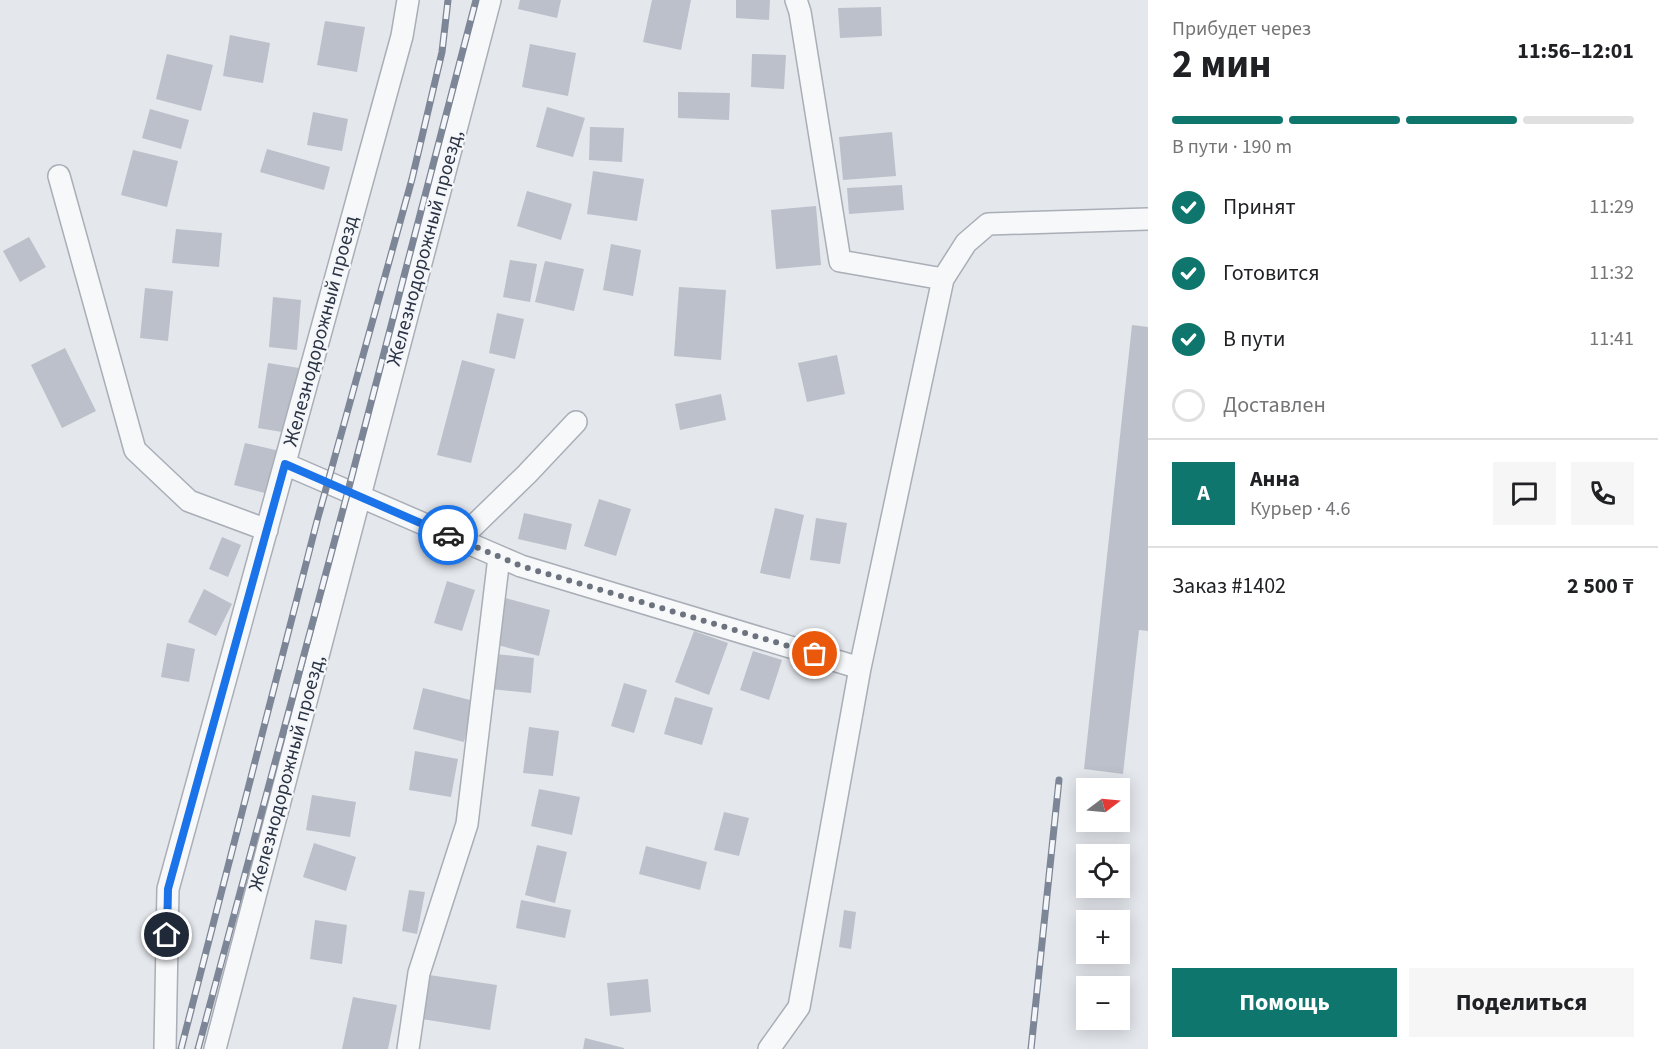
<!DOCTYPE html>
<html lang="ru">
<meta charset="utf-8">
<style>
:root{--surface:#fff;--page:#f6f6f6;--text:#202124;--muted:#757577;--line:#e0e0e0;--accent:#0f766e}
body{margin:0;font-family:"Source Sans 3",sans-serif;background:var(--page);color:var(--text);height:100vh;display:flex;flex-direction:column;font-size:22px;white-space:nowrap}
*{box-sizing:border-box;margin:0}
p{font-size:20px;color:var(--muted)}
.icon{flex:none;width:33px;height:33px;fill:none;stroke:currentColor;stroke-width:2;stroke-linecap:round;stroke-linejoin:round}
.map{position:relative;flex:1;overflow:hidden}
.panel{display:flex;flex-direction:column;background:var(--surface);width:510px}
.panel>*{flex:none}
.needle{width:39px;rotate:74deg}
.tools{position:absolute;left:1076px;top:778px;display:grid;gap:12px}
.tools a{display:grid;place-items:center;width:54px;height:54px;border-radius:0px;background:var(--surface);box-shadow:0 3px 15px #0003;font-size:30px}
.pin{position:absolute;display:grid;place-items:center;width:51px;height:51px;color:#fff;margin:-26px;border:3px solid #fff;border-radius:50%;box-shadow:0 2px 6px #0007}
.courier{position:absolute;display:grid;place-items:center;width:60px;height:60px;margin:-30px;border:4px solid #1a73e8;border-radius:50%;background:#fff;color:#222;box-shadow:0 2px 8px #0007}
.overview em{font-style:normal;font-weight:700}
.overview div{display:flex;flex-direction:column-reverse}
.overview{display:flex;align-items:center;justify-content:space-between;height:102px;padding:0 24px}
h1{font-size:39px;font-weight:700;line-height:45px}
.bar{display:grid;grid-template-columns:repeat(4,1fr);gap:9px 6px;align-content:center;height:72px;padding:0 24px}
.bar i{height:8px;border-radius:4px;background:var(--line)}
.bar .active{background:var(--accent)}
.bar p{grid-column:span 4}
.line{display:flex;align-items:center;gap:15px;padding:0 24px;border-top:2px solid var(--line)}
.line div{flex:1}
.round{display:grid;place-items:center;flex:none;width:63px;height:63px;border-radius:0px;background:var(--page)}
ol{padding:0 24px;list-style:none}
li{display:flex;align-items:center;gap:18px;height:66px}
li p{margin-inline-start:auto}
li .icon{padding:6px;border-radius:50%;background:var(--accent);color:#fff;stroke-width:4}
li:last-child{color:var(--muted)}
li i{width:33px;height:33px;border:3px solid var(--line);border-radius:50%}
.action{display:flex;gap:12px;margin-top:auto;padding:12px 24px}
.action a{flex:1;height:69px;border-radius:0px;background:var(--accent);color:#fff;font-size:24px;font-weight:700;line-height:69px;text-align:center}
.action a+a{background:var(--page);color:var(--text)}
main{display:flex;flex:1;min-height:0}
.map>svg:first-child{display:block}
</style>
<main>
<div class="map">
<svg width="1148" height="1049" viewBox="0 0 1148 1049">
<rect width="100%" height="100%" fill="#e4e7ec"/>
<path fill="#bbc0ca" d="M520 0H561L557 18 518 9Z
M652 0H691L681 50 643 42Z
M736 0H770L769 20 736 18Z
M881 7 882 36 840 38 838 8Z
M325 21 365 27 357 72 317 65Z
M230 35 270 43 263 83 223 76Z
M530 44 576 53 568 96 522 87Z
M167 54 213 65 201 111 156 99Z
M752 54 786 55 784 89 751 87Z
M678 92 730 93 729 120 678 118Z
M547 107 585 118 573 157 536 147Z
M150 109 189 120 181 149 142 138Z
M313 112 348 119 342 151 307 145Z
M590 127 624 128 622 162 589 160Z
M892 132 896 176 843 180 839 137Z
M267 149 330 167 324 190 260 172Z
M133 150 178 161 167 207 121 195Z
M593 171 644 179 637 221 587 214Z
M902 185 904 210 849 214 847 188Z
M527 191 572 204 561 240 517 226Z
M816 206 821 265 776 269 771 210Z
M176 229 222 233 219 267 172 263Z
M29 237 46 267 20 282 3 251Z
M611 244 641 250 633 296 603 290Z
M510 260 537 264 530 302 503 297Z
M545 261 584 269 574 311 535 302Z
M679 287 726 290 721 360 674 356Z
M145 288 173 291 168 341 140 338Z
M273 297 301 300 297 350 269 347Z
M497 313 524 319 515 359 489 353Z
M1132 325 1148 327V631L1139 630 1123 774 1084 769Z
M65 348 96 411 62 428 31 365Z
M837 355 845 394 807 402 798 363Z
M462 360 495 369 471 463 437 455Z
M268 363 299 368 288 433 258 428Z
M721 394 726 420 680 430 675 404Z
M245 443 284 452 273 495 234 485Z
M599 499 631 509 616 556 584 546Z
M775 508 804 515 790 579 760 573Z
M524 513 572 524 566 550 518 539Z
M816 518 847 523 840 564 810 560Z
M222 537 241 545 228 577 209 569Z
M447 581 475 590 462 631 434 623Z
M204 589 232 604 216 636 188 622Z
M502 597 550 610 539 656 490 643Z
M694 631 728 643 709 695 675 682Z
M167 643 195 649 189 682 161 677Z
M753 651 782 660 769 700 740 690Z
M495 654 534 658 531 693 491 689Z
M624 683 647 690 634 733 611 726Z
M423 688 474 701 464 742 413 729Z
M675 697 713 708 702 745 664 734Z
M529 727 559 731 553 776 523 773Z
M415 751 458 759 451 797 409 790Z
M539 789 580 797 572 835 531 826Z
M312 795 356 802 350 837 306 830Z
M724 812 749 818 739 856 714 850Z
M314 843 356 857 346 891 303 877Z
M537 845 567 852 555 903 525 895Z
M646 846 707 862 700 890 639 874Z
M409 890 425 892 417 934 402 931Z
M521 900 571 910 565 938 516 928Z
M844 910 856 912 851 949 839 947Z
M315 920 347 925 342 964 310 959Z
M429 975 497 985 490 1030 422 1019Z
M648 979 651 1012 610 1016 607 983Z
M353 997 397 1005 388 1049H342Z
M585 1038 624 1048V1049H583Z"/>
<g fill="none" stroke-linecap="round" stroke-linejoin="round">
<g stroke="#a9aeb7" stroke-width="24">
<path id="minor" d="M796 0 800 12 840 261 943 279 966 243 988 224 1148 219
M59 176 135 450 189 501 267 530
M285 464 521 566 860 668
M459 540 527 474 576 422
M165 1049 168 889 402 36 408 0
M215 1049 490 0
M408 1049 419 973 467 824 499 557
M769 1049 799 1007 860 668 943 279"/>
</g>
<use href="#minor" stroke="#f7f8fa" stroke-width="21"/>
<g stroke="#7d8696" stroke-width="7">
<path id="rail" d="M181 1049 317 521 412 179 442 52 448 0
M198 1049 348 491 476 0
M1031 1049 1059 780"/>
</g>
<use href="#rail" stroke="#f4f6f9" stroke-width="4.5" stroke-dasharray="14" stroke-linecap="butt"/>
</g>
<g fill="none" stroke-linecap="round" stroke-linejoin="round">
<path stroke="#6c737f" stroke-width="6" stroke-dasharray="0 10.8" d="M448 535 521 566 815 654"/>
<path stroke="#1a73e8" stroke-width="8" d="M167 935 168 889 285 464 448 535"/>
</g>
<g text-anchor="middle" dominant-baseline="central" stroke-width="4.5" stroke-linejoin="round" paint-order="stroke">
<g font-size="20" fill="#2b3445" stroke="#f4f6f9">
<text transform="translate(425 248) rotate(-75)">Железнодорожный проезд,</text>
<text transform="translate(321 331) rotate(-75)">Железнодорожный проезд</text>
<text transform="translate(287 773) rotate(-75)">Железнодорожный проезд,</text>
</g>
</g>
</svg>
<div class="tools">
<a><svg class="needle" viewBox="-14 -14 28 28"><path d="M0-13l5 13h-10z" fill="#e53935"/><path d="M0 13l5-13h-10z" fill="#757577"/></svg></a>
<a><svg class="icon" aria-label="locate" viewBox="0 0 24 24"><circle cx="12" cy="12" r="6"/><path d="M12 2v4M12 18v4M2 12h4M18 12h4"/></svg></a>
<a>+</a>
<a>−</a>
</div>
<div class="pin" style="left:815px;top:654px;background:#ea580c"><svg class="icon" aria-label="bag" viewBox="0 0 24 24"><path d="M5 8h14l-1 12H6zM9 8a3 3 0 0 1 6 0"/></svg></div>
<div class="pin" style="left:167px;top:935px;background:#1f2937"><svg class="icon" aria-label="home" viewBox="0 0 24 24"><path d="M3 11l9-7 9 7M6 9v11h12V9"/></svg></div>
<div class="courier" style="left:448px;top:535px"><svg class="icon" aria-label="car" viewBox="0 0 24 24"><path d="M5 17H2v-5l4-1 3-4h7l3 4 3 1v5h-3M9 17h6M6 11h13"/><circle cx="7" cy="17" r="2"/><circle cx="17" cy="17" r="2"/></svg></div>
</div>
<section class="panel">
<div class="overview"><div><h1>2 мин</h1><p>Прибудет через</p></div><em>11:56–12:01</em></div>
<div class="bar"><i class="active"></i><i class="active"></i><i class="active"></i><i></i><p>В пути · 190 m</p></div>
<ol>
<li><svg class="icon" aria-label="check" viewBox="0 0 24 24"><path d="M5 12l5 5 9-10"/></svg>Принят<p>11:29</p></li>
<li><svg class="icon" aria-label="check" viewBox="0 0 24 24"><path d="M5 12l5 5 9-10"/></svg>Готовится<p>11:32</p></li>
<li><svg class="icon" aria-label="check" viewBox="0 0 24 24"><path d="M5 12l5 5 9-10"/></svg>В пути<p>11:41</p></li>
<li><i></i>Доставлен</li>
</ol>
<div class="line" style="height:108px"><b class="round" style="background:var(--accent);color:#fff">А</b><div><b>Анна</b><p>Курьер · 4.6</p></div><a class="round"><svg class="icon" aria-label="chat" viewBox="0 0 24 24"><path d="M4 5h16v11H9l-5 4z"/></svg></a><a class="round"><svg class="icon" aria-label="phone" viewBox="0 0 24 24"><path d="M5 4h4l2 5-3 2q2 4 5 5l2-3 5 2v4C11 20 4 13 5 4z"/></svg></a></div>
<div class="line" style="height:78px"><div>Заказ #1402</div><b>2 500 ₸</b></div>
<div class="action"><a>Помощь</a><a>Поделиться</a></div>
</section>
</main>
